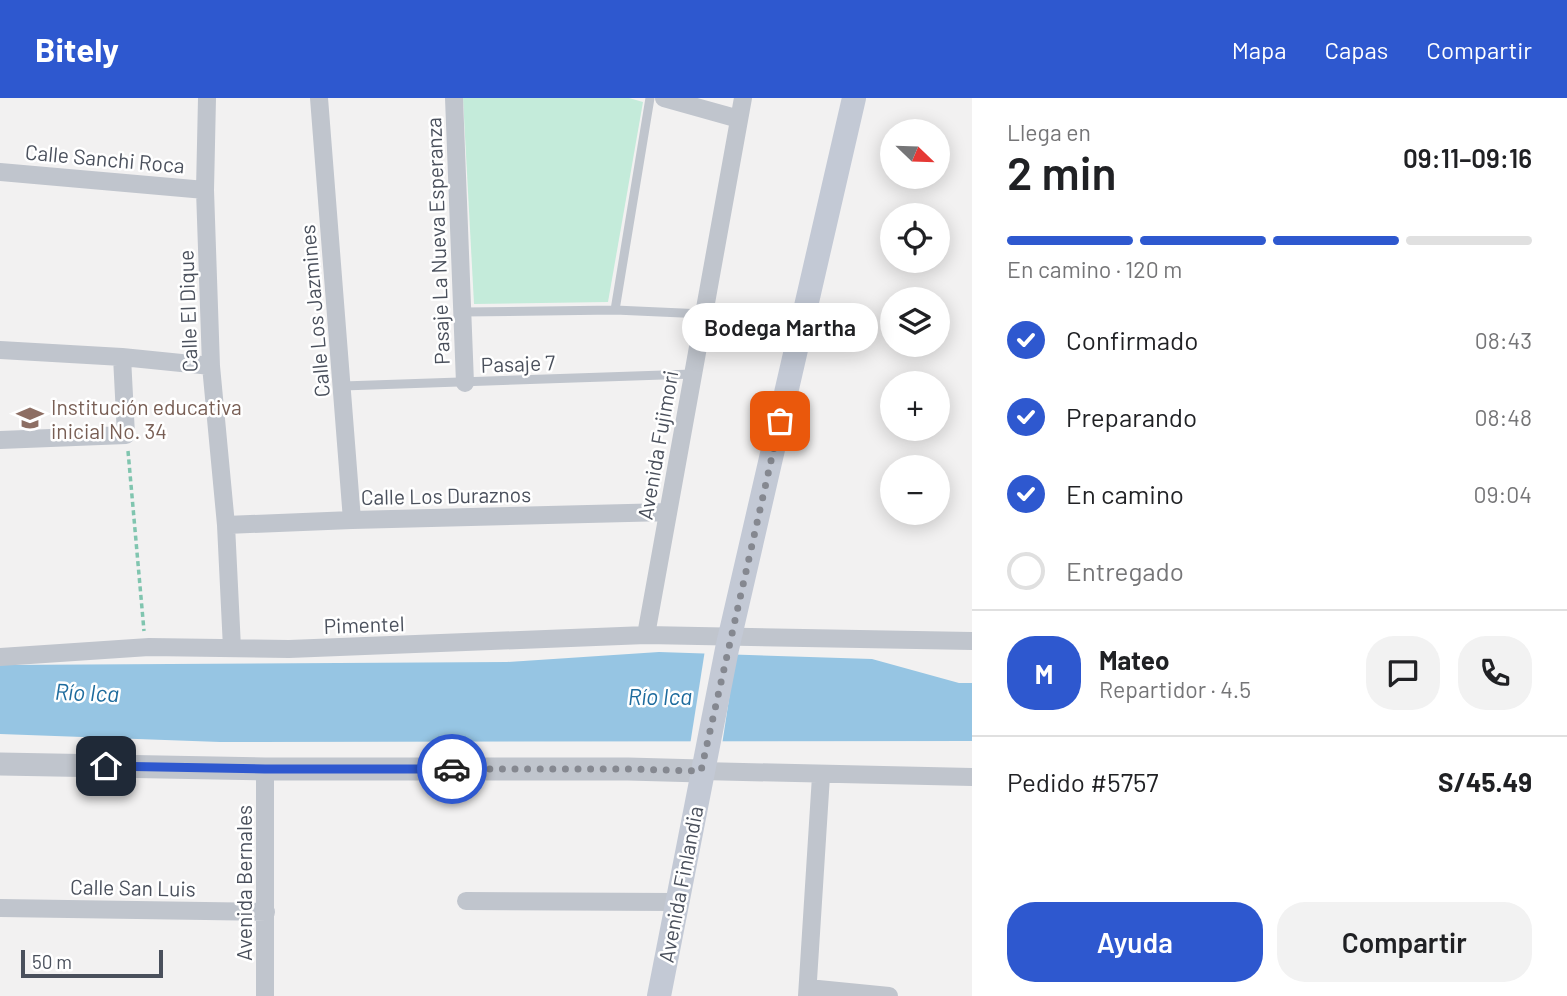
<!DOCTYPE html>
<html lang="es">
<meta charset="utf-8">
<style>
:root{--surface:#fff;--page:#f2f2f2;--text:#202124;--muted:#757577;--line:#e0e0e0;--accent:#2e58cf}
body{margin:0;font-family:Barlow,sans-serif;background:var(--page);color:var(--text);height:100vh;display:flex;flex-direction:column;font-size:26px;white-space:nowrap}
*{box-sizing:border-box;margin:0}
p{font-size:23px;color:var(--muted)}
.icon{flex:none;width:38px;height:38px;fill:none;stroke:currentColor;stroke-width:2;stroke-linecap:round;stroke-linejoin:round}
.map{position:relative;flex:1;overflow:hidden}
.details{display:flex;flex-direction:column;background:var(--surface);width:595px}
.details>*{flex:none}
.needle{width:46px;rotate:113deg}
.controls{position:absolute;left:880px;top:21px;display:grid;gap:14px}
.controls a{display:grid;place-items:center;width:70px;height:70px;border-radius:50%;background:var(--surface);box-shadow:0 4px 18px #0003;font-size:35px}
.scale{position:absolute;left:21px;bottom:18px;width:142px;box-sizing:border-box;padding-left:7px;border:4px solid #4a505c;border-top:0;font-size:19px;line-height:24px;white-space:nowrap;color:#4a505c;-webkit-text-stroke:5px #fff;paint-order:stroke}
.pin{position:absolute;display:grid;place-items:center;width:60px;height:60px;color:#fff;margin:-30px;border-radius:14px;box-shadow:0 4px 10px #0006}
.courier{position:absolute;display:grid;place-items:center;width:70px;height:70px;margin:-35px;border:5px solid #2e58cf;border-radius:50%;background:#fff;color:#222;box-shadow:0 2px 9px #0007}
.bubble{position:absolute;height:49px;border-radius:24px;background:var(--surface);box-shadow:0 4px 18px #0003;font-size:23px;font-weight:600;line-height:49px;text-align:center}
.overview em{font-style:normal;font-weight:600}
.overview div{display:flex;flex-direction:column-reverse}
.overview{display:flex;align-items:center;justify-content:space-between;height:119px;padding:0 35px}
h1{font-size:46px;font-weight:600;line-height:52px}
.bar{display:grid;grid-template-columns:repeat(4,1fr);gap:10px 7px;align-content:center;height:84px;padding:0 35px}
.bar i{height:9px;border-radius:5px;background:var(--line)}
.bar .active{background:var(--accent)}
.bar p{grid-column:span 4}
.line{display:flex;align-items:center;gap:18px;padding:0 35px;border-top:2px solid var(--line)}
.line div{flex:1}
.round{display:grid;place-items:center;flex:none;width:74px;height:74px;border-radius:28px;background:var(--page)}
ol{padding:0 35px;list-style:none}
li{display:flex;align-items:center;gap:21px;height:77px}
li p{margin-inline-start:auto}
li .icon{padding:7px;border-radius:50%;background:var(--accent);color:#fff;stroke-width:4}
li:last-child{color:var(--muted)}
li i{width:38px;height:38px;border:4px solid var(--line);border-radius:50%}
.action{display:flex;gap:14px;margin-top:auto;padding:14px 35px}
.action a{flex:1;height:80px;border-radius:28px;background:var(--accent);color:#fff;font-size:28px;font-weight:600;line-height:80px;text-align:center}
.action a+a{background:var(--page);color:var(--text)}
header{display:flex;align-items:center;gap:42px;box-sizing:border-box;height:98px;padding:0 35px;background:var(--accent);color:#fff}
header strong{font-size:33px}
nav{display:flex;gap:38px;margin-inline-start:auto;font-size:24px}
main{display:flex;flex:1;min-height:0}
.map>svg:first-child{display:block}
</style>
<header>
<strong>Bitely</strong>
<nav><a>Mapa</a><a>Capas</a><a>Compartir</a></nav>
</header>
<main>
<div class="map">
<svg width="972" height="898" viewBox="0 0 972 898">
<rect width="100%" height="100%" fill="#f2f1f1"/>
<path fill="#c4ebda" d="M463 0H629L643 4 608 204 474 206Z"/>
<path fill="#96c5e3" d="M659 554 872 561 959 585H972V643L220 644 0 636V567L507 564Z"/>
<path fill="#f2f1f1" d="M705 552 736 555 722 647H690Z"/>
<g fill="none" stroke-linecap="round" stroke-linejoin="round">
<path stroke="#80c5af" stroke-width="3.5" stroke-dasharray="5 3.5" stroke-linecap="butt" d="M128 353 144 533"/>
<path stroke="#c0c5cd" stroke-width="9" d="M615 212 650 0
M463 214 615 212 704 216
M343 288 693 276"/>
<path stroke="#c0c5cd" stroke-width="18" d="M207 0 205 92 211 268 226 427 232 550
M319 0 352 422
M454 0 465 285
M664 0 739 21
M0 74 205 92
M0 252 122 259 211 268
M0 342 126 337 122 259
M226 427 352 422 668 414
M646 537 743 0
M0 559 149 549 289 551 646 537 972 543
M701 673 972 679
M466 803 676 804
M0 810 266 814
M808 890 889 898
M265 898V671
M807 898 821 678"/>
<path stroke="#c0c5cd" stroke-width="23" d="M0 666 265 671H628L701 673"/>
<path stroke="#c3c9d5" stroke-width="24" d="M659 898 727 551 854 0"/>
</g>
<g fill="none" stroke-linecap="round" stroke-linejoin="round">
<path stroke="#858890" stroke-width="7" stroke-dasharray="0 12.6" d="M452 671H628L701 673 780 323"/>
<path stroke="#2e58cf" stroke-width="9" d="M106 668 265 671H452"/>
</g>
<defs>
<g id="school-bare" transform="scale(2.1)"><path d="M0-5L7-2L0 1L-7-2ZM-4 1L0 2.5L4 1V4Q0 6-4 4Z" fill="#8d6e63" stroke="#fff" stroke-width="2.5" paint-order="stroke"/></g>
</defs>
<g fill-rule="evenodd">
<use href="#school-bare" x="30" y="320"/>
</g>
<g text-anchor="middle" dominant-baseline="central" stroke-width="5" stroke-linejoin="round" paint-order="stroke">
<g font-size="21" fill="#4a505c" stroke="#fff">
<text transform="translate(105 60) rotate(5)">Calle Sanchi Roca</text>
<text transform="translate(437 143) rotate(-92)">Pasaje La Nueva Esperanza</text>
<text transform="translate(187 213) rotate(-92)">Calle El Dique</text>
<text transform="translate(314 213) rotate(-95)">Calle Los Jazmines</text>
<text transform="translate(518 265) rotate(-2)">Pasaje 7</text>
<text transform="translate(657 347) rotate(-80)">Avenida Fujimori</text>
<text transform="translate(446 397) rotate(-1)">Calle Los Duraznos</text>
<text transform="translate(364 526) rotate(-2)">Pimentel</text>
<text transform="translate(243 785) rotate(-90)">Avenida Bernales</text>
<text transform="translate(680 786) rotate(-79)">Avenida Finlandia</text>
<text transform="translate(133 789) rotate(1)">Calle San Luis</text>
</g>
<g font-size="21" fill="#785e54" stroke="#fff" text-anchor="start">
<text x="51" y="308">Institución educativa<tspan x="51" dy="24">inicial No. 34</tspan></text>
</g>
<g font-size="23" font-style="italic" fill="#1d6b9d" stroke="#fff">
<text transform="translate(87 594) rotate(2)">Río Ica</text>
<text x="660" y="598">Río Ica</text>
</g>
</g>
</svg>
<div class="controls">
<a><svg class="needle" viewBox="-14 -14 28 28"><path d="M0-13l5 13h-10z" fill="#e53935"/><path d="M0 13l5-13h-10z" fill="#757577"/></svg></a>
<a><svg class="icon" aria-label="locate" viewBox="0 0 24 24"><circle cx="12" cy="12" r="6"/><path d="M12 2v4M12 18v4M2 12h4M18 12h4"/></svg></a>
<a><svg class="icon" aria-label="layers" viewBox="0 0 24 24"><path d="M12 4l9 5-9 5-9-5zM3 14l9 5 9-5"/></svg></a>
<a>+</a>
<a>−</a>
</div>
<div class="scale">50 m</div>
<div class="pin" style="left:780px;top:323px;background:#ea580c"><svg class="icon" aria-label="bag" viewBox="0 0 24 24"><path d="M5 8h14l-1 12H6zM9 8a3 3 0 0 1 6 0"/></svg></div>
<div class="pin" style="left:106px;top:668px;background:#1f2937"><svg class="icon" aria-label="home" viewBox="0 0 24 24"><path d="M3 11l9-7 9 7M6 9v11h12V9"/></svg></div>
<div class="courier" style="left:452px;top:671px"><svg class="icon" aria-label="car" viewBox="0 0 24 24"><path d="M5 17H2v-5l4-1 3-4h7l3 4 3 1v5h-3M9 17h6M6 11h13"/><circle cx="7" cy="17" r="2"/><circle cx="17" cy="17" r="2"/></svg></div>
<div class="bubble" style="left:682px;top:205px;width:196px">Bodega Martha</div>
</div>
<section class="details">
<div class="overview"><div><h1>2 min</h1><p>Llega en</p></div><em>09:11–09:16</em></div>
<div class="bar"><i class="active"></i><i class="active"></i><i class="active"></i><i></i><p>En camino · 120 m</p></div>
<ol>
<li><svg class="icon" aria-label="check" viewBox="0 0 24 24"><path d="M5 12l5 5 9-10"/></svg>Confirmado<p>08:43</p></li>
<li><svg class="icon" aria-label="check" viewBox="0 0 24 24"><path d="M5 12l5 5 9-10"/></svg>Preparando<p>08:48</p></li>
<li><svg class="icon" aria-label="check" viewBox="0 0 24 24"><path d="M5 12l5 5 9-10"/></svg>En camino<p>09:04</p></li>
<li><i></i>Entregado</li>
</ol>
<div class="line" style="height:126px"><b class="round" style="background:var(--accent);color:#fff">M</b><div><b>Mateo</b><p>Repartidor · 4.5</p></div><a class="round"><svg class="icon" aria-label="chat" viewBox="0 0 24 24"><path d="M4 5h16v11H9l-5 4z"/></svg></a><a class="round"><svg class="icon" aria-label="phone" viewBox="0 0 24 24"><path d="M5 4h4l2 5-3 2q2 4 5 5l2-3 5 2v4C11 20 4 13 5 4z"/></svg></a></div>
<div class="line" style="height:91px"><div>Pedido #5757</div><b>S/45.49</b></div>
<div class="action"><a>Ayuda</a><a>Compartir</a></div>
</section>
</main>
